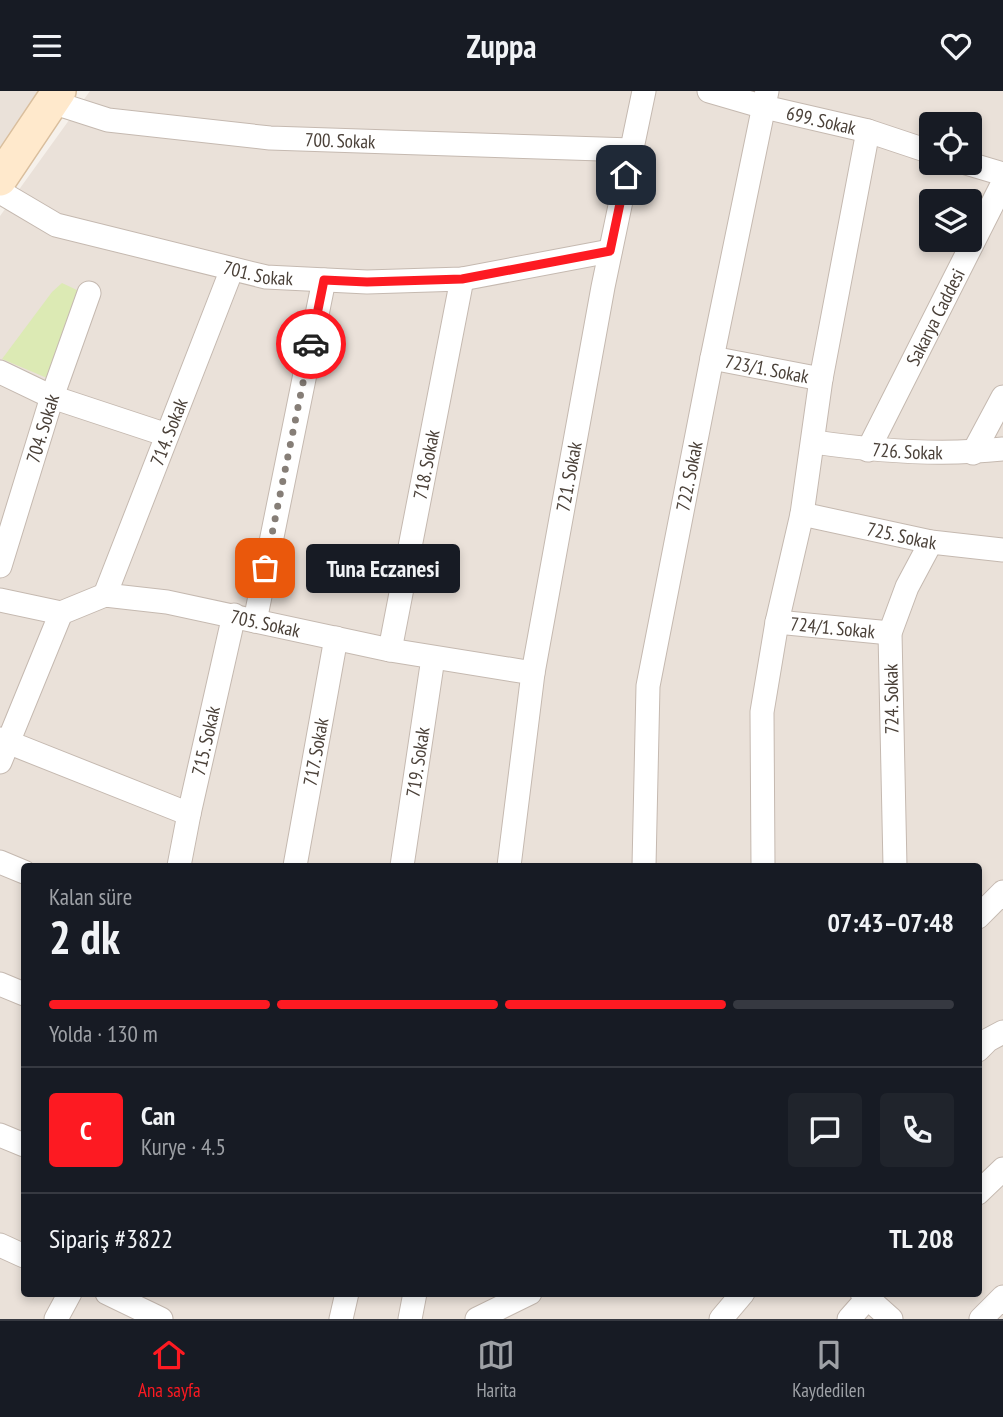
<!DOCTYPE html>
<html lang="tr">
<meta charset="utf-8">
<style>
:root{--surface:#171b24;--page:#20242c;--text:#f1f3f6;--muted:#9ea1a6;--line:#363941;--accent:#fd1a22}
body{margin:0;font-family:"PT Sans Narrow",sans-serif;background:var(--page);color:var(--text);height:100vh;display:flex;flex-direction:column;font-size:26px;white-space:nowrap}
*{box-sizing:border-box;margin:0}
p{font-size:23px;color:var(--muted)}
.icon{flex:none;width:38px;height:38px;fill:none;stroke:currentColor;stroke-width:2;stroke-linecap:round;stroke-linejoin:round}
.map{position:relative;flex:1;overflow:hidden}
.details{position:absolute;left:21px;top:772px;width:961px;height:434px;display:flex;flex-direction:column;background:var(--surface);border-radius:7px;box-shadow:0 4px 10px #0003}
.details>*{flex:none}
.fabs{position:absolute;left:919px;top:21px;display:grid;gap:14px}
.fabs a{display:grid;place-items:center;width:63px;height:63px;border-radius:7px;background:var(--surface);box-shadow:0 4px 10px #0003;font-size:35px}
.pin{position:absolute;display:grid;place-items:center;width:60px;height:60px;color:#fff;margin:-30px;border-radius:14px;box-shadow:0 4px 10px #0006}
.courier{position:absolute;display:grid;place-items:center;width:70px;height:70px;margin:-35px;border:5px solid #fd1a22;border-radius:50%;background:#fff;color:#222;box-shadow:0 2px 9px #0007}
.bubble{position:absolute;height:49px;border-radius:7px;background:var(--surface);box-shadow:0 4px 10px #0003;font-size:23px;font-weight:700;line-height:49px;text-align:center}
.overview em{font-style:normal;font-weight:700}
.overview div{display:flex;flex-direction:column-reverse}
.overview{display:flex;align-items:center;justify-content:space-between;height:119px;padding:0 28px}
h1{font-size:46px;font-weight:700;line-height:52px}
.bar{display:grid;grid-template-columns:repeat(4,1fr);gap:10px 7px;align-content:center;height:84px;padding:0 28px}
.bar i{height:9px;border-radius:5px;background:var(--line)}
.bar .active{background:var(--accent)}
.bar p{grid-column:span 4}
.line{display:flex;align-items:center;gap:18px;padding:0 28px;border-top:2px solid var(--line)}
.line div{flex:1}
.round{display:grid;place-items:center;flex:none;width:74px;height:74px;border-radius:7px;background:var(--page)}
header{display:flex;justify-content:space-between;align-items:center;height:91px;padding:0 28px;background:var(--surface);font-size:32px;font-weight:700}
.tab-bar{display:flex;justify-content:space-around;align-items:center;height:98px;border-top:2px solid var(--line);background:var(--surface);font-size:19px;color:var(--muted)}
.tab-bar a{display:grid;justify-items:center;gap:4px}
.tab-bar .active{color:var(--accent)}
.map>svg:first-child{display:block}
</style>
<header><svg class="icon" aria-label="menu" viewBox="0 0 24 24"><path d="M4 6h16M4 12h16M4 18h16"/></svg>Zuppa<svg class="icon" aria-label="heart" viewBox="0 0 24 24"><path d="M12 20l-8-8c-3-5 5-10 8-4 3-6 11-1 8 4z"/></svg></header>
<div class="map">
<svg width="1003" height="1228" viewBox="0 0 1003 1228">
<rect width="100%" height="100%" fill="#f6f1eb"/>
<path fill="#eae1d9" fill-rule="evenodd" d="M0 0H39L0 59Z
M90 0H1003V1228H0V125ZM931 33H970V72H931ZM931 110H970V149H931ZM24 775H978V1202H24Z"/>
<path fill="#dceab4" d="M62 192 79 200 47 287 2 268 52 201Z"/>
<g fill="none" stroke-linecap="round" stroke-linejoin="round">
<g stroke="#c5b9b0" stroke-width="25">
<g id="minor">
<path id="s1" d="M709 0 764 16 868 40 931 61"/>
<path id="s2" d="M52 11 108 29 270 47 632 59"/>
<path d="M966 72 1003 83"/>
<path id="s3" d="M0 101 56 134 266 186 367 191 462 188 610 160"/>
<path id="s4" d="M712 267 821 288"/>
<path d="M0 281 52 306 167 344"/>
<path id="s5" d="M814 351C876 360 940 365 1003 358"/>
<path id="s6" d="M868 359 1003 92"/>
<path d="M973 362 1003 306"/>
<path id="s7" d="M802 423 931 451 1003 459"/>
<path id="s8" d="M0 475 52 306 89 202"/>
<path id="s9" d="M105 504 232 178"/>
<path id="s10" d="M0 509 61 522 105 504 167 511 390 559 533 582"/>
<path d="M255 530 324 189"/>
<path id="s11" d="M777 531 890 542"/>
<path id="s12" d="M390 559 462 188"/>
<path d="M0 648 189 723"/>
<path d="M0 671 61 522"/>
<path d="M0 771 24 781"/>
<path id="s13" d="M179 775 189 723 234 524"/>
<path id="s14" d="M295 775 336 547"/>
<path id="s15" d="M402 775 433 567"/>
<path id="s16" d="M509 775 533 582 603 196 644 0"/>
<path id="s17" d="M644 775 648 595 712 267 767 0"/>
<path d="M763 775 762 621 777 531 802 423 821 288 868 40"/>
<path d="M895 775 890 542 907 496 931 451"/>
<path d="M978 826 1003 801"/>
<path d="M0 893 24 903"/>
<path d="M978 959 988 949 1003 941"/>
<path d="M0 1044 24 1054"/>
<path d="M978 1102 1003 1078"/>
<path d="M0 1154 24 1165"/>
<path d="M107 1202 161 1228"/>
<path d="M862 1202 891 1228"/>
<path d="M56 1228 70 1202"/>
<path d="M341 1228 347 1202"/>
<path d="M410 1228 415 1202"/>
<path d="M477 1228 530 1202"/>
<path d="M721 1228 743 1202"/>
<path d="M849 1228 872 1202"/>
<path d="M981 1228 1003 1206"/>
</g>
</g>
<g stroke="#d9be9d" stroke-width="36">
<path id="secondary" d="M0 88 59 0"/>
</g>
<use href="#minor" stroke="#fff" stroke-width="23"/>
<use href="#secondary" stroke="#ffe9cc" stroke-width="33"/>
</g>
<g fill="none" stroke-linecap="round" stroke-linejoin="round">
<path stroke="#867e77" stroke-width="7" stroke-dasharray="0 12.6" d="M265 477 311 253"/>
<path stroke="#fd1a22" stroke-width="9" d="M311 253 324 189 367 191 462 188 610 160 626 84"/>
</g>
<g text-anchor="middle" dominant-baseline="central" stroke-width="5" stroke-linejoin="round" paint-order="stroke">
<g font-size="19" fill="#4a4038" stroke="#fff">
<text stroke="none"><textPath href="#s1" startOffset="116">699. Sokak</textPath></text>
<text stroke="none"><textPath href="#s2" startOffset="292">700. Sokak</textPath></text>
<text stroke="none"><textPath href="#s3" startOffset="273">701. Sokak</textPath></text>
<text stroke="none"><textPath href="#s6" startOffset="149">Sakarya Caddesi</textPath></text>
<text stroke="none"><textPath href="#s4" startOffset="56">723/1. Sokak</textPath></text>
<text stroke="none"><textPath href="#s8" startOffset="144">704. Sokak</textPath></text>
<text stroke="none"><textPath href="#s9" startOffset="175">714. Sokak</textPath></text>
<text stroke="none"><textPath href="#s5" startOffset="94">726. Sokak</textPath></text>
<text stroke="none"><textPath href="#s12" startOffset="189">718. Sokak</textPath></text>
<text stroke="none"><textPath href="#s16" startOffset="394">721. Sokak</textPath></text>
<text stroke="none"><textPath href="#s17" startOffset="394">722. Sokak</textPath></text>
<text stroke="none"><textPath href="#s7" startOffset="102">725. Sokak</textPath></text>
<text stroke="none"><textPath href="#s10" startOffset="273">705. Sokak</textPath></text>
<text stroke="none"><textPath href="#s11" startOffset="56">724/1. Sokak</textPath></text>
<text transform="translate(891 608) rotate(-91)">724. Sokak</text>
<text stroke="none"><textPath href="#s13" startOffset="128">715. Sokak</textPath></text>
<text stroke="none"><textPath href="#s14" startOffset="116">717. Sokak</textPath></text>
<text stroke="none"><textPath href="#s15" startOffset="105">719. Sokak</textPath></text>
</g>
</g>
</svg>
<div class="fabs">
<a><svg class="icon" aria-label="locate" viewBox="0 0 24 24"><circle cx="12" cy="12" r="6"/><path d="M12 2v4M12 18v4M2 12h4M18 12h4"/></svg></a>
<a><svg class="icon" aria-label="layers" viewBox="0 0 24 24"><path d="M12 4l9 5-9 5-9-5zM3 14l9 5 9-5"/></svg></a>
</div>
<div class="pin" style="left:265px;top:477px;background:#ea580c"><svg class="icon" aria-label="bag" viewBox="0 0 24 24"><path d="M5 8h14l-1 12H6zM9 8a3 3 0 0 1 6 0"/></svg></div>
<div class="pin" style="left:626px;top:84px;background:#1f2937"><svg class="icon" aria-label="home" viewBox="0 0 24 24"><path d="M3 11l9-7 9 7M6 9v11h12V9"/></svg></div>
<div class="courier" style="left:311px;top:253px"><svg class="icon" aria-label="car" viewBox="0 0 24 24"><path d="M5 17H2v-5l4-1 3-4h7l3 4 3 1v5h-3M9 17h6M6 11h13"/><circle cx="7" cy="17" r="2"/><circle cx="17" cy="17" r="2"/></svg></div>
<div class="bubble" style="left:306px;top:453px;width:154px">Tuna Eczanesi</div>
<section class="details">
<div class="overview"><div><h1>2 dk</h1><p>Kalan süre</p></div><em>07:43–07:48</em></div>
<div class="bar"><i class="active"></i><i class="active"></i><i class="active"></i><i></i><p>Yolda · 130 m</p></div>
<div class="line" style="height:126px"><b class="round" style="background:var(--accent);color:#fff">C</b><div><b>Can</b><p>Kurye · 4.5</p></div><a class="round"><svg class="icon" aria-label="chat" viewBox="0 0 24 24"><path d="M4 5h16v11H9l-5 4z"/></svg></a><a class="round"><svg class="icon" aria-label="phone" viewBox="0 0 24 24"><path d="M5 4h4l2 5-3 2q2 4 5 5l2-3 5 2v4C11 20 4 13 5 4z"/></svg></a></div>
<div class="line" style="height:91px"><div>Sipariş #3822</div><b>TL 208</b></div>
</section>
</div>
<nav class="tab-bar">
<a class="active"><svg class="icon" aria-label="home" viewBox="0 0 24 24"><path d="M3 11l9-7 9 7M6 9v11h12V9"/></svg>Ana sayfa</a>
<a><svg class="icon" aria-label="map" viewBox="0 0 24 24"><path d="M3 6l6-2 6 2 6-2v14l-6 2-6-2-6 2zM9 4v14M15 6v14"/></svg>Harita</a>
<a><svg class="icon" aria-label="saved" viewBox="0 0 24 24"><path d="M7 4h10v16l-5-4-5 4z"/></svg>Kaydedilen</a>
</nav>
